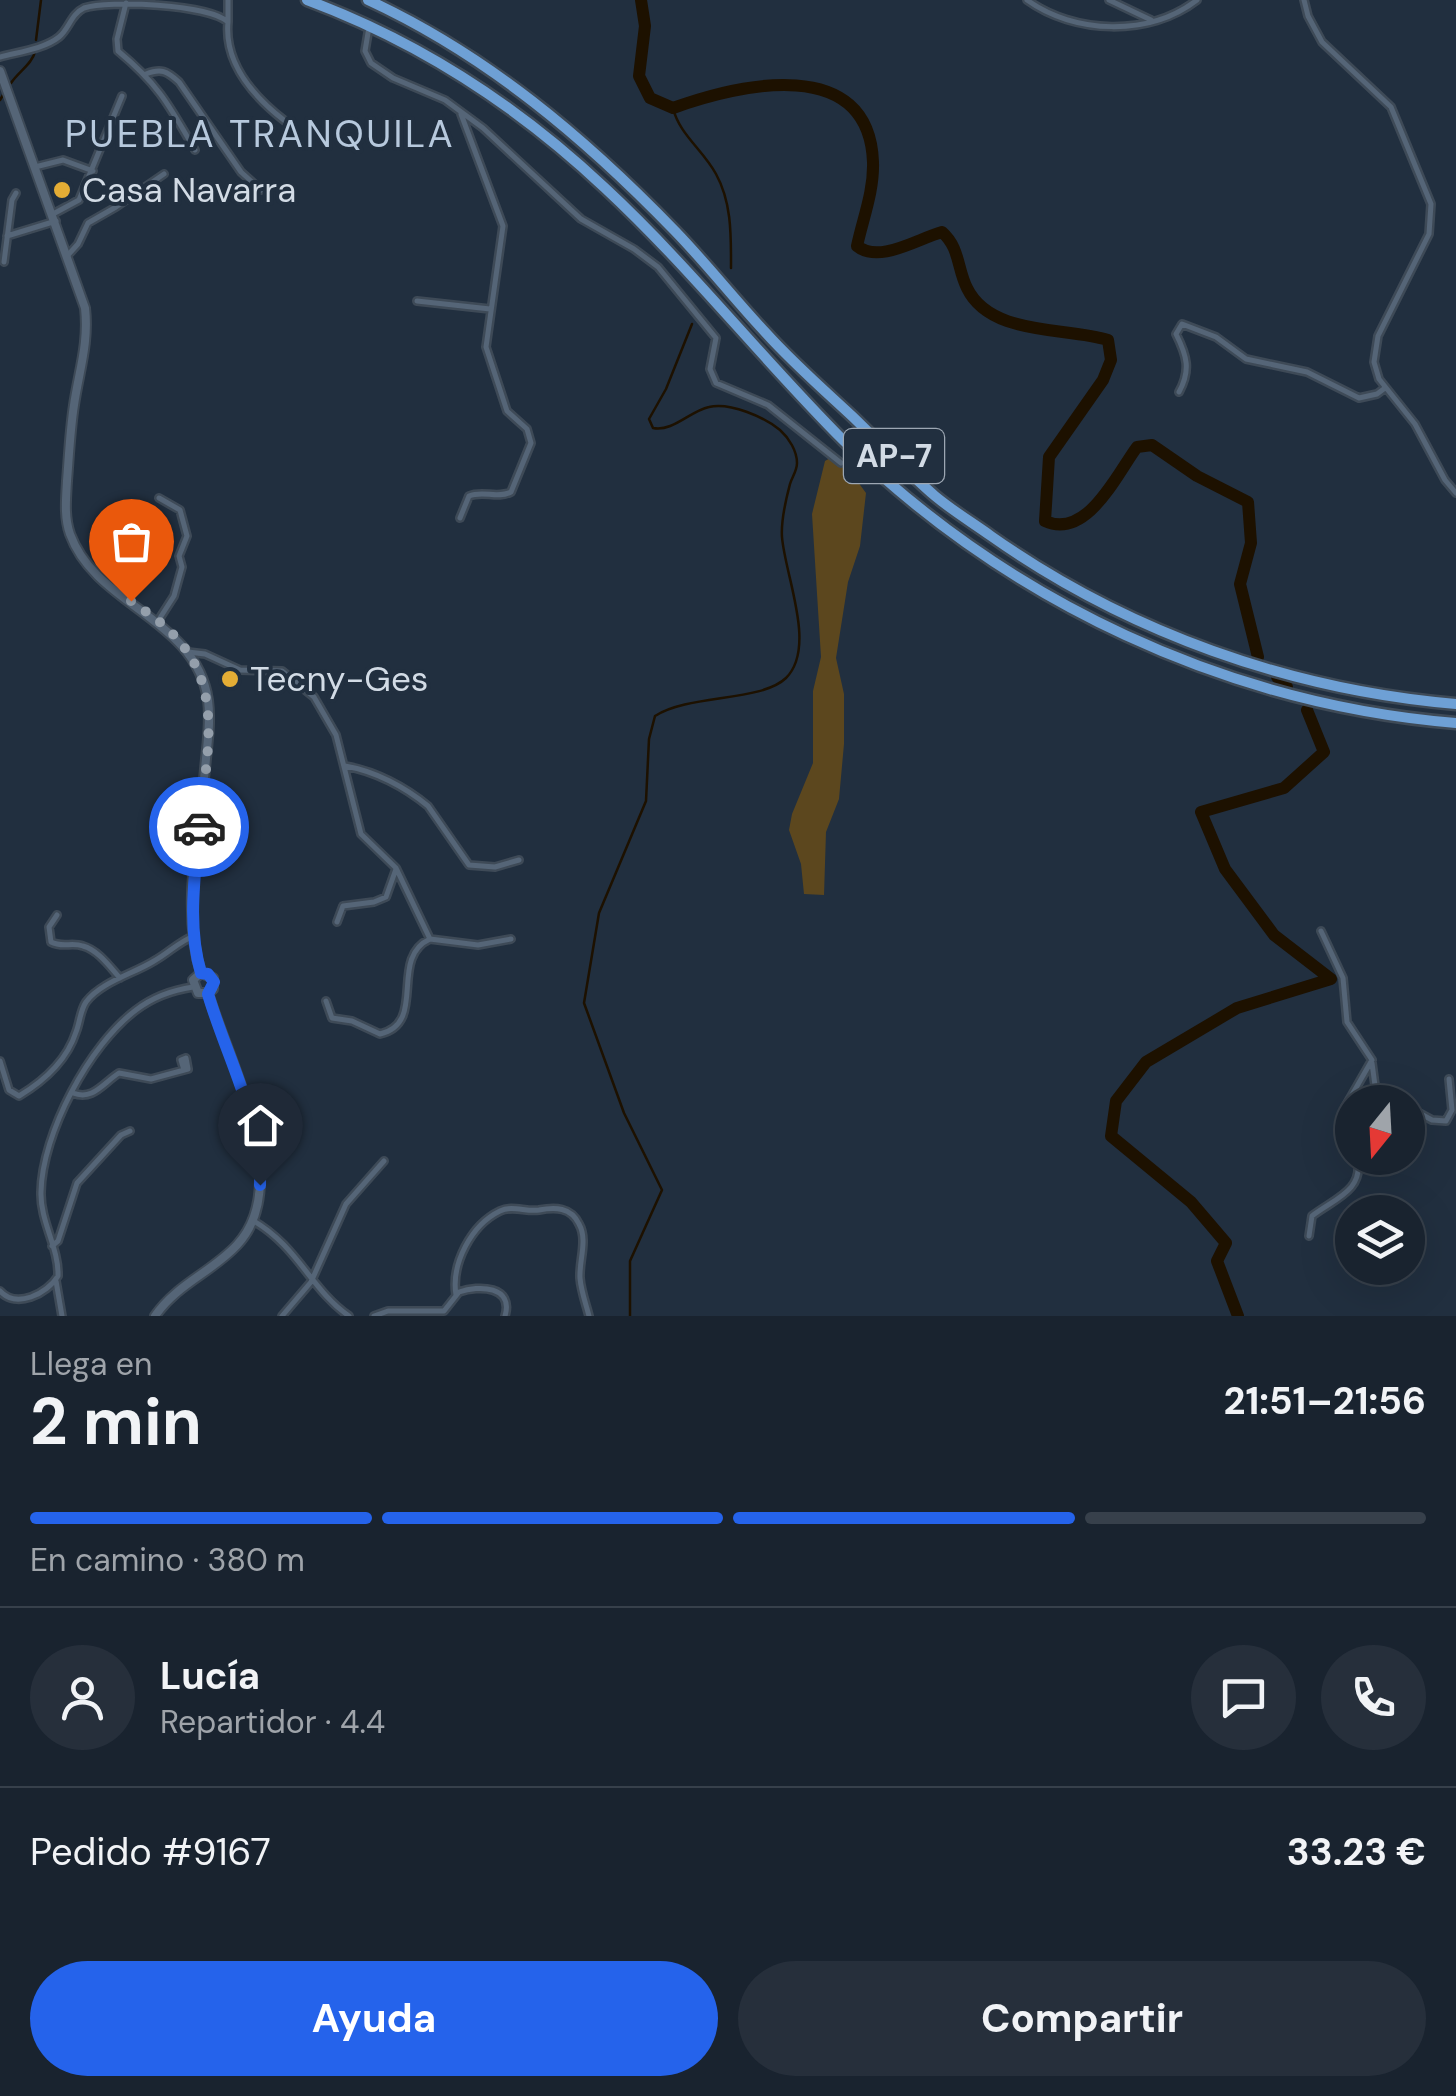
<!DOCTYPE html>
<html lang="es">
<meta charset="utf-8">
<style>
:root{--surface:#19232f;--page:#262f3b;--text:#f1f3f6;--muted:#9fa4aa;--line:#37404b;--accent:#2563eb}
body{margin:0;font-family:"DM Sans",sans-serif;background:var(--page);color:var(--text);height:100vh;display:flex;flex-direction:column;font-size:38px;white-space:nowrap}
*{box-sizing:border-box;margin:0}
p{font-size:32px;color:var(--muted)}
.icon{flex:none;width:55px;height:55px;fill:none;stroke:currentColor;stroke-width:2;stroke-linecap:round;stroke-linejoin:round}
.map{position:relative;height:1316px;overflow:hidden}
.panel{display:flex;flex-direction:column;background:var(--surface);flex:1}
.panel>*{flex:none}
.needle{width:65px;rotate:198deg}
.buttons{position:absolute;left:1335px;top:1085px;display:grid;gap:20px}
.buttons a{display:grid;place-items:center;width:90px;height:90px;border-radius:50%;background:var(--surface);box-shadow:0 10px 40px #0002,0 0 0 2px var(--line);font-size:50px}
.pin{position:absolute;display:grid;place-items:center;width:85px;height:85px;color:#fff;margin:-102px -42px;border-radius:50% 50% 50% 0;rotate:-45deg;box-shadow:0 0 10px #0007}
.pin .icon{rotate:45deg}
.courier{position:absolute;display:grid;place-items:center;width:100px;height:100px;margin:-50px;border:8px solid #2563eb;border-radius:50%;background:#fff;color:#222;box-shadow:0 2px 12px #0007}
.summary em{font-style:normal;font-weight:700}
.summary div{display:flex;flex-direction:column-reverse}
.summary{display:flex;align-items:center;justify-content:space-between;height:170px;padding:0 30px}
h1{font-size:65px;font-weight:700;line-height:75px}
.bar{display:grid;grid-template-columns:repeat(4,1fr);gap:15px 10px;align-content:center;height:120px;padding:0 30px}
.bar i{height:12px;border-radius:8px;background:var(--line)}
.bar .on{background:var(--accent)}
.bar p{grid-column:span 4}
.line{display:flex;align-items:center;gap:25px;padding:0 30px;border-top:2px solid var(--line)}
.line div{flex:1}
.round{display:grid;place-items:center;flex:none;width:105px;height:105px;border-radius:52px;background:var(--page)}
.action{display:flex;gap:20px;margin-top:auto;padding:20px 30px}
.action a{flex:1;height:115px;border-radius:60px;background:var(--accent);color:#fff;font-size:40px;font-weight:700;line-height:115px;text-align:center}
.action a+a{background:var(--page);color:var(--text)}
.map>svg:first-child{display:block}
</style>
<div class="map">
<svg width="1456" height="1316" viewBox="0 0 1456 1316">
<rect width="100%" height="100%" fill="#212f3f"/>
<path fill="#5c471e" d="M832 457 841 459 866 493 860 546 848 582 836 658 844 694V744L839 799 826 832 824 895 804 894 801 864 789 830 792 814 813 763V691L821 657 812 514 825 461Z"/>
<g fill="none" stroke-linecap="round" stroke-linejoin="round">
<path stroke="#1d1100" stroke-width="2.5" d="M36 40 41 0
M11 83C18 72 32 64 35 52
M0 100 3 95
M673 108C679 134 703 150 716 174 732 203 731 236 731 268
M630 1316V1261L662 1190 624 1113 584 1003 599 913 646 801 649 739 655 716C689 694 761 702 786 678 817 647 785 576 782 537 781 523 786 499 790 484 792 477 797 471 797 463 797 451 789 438 780 430 764 417 730 402 709 407 690 411 673 432 653 428L649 419 666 389 692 324"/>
<path stroke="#1d1100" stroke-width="12" d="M641 0 645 26 639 76 650 98 673 108C739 84 869 54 873 162 874 191 863 218 857 246 879 264 917 239 942 232 960 248 957 268 967 288 990 336 1065 327 1108 340L1111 360 1103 380 1049 457 1045 521C1087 540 1117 474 1137 447L1152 445 1197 476 1248 502 1251 543 1240 584 1258 657
M1277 677 1287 687
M1238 1316 1217 1261 1226 1243 1191 1202 1111 1136 1116 1101 1146 1062 1237 1008 1331 979 1274 935 1225 869 1201 812 1284 788 1324 752 1307 710"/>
<g stroke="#3e4a57" stroke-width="10">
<path id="street" d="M1027 0C1074 34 1149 37 1197 0
M1109 0 1151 20
M1304 0 1308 16 1322 42 1391 107 1431 204 1429 234 1378 336 1374 362 1379 379 1415 424 1445 480 1456 493
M126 3 117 39 118 51C159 85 169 105 195 150
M228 22C224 64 254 97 285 121
M369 27 365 51 371 63 393 78 445 100 483 128 581 219 634 249 658 267 716 338 710 369 716 383 768 405 841 463
M0 57C18 52 44 49 59 37 69 29 71 14 84 8 109 0 208 4 228 22V0
M146 74C161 68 167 71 179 82L241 172 261 190
M35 167 63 160 93 171
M53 214 79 200 122 96
M7 236 56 221
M68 255 78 244 88 223 116 207 164 174
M4 262 12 200 16 193
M417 301 490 309
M1179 392C1191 370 1187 356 1176 334L1182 324 1216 337 1246 359 1307 372 1359 398 1377 394 1385 388
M460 518 469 496C483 490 497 499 511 492L531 443 527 429 507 411 486 347 503 226 461 114
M158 621 174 596 182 567 179 556 187 536 180 510 159 498
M188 652 205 654 240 670 282 671 314 697 336 735 361 834 396 868 430 939 478 945 511 939
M345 766C375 771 405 787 428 806L469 865 495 867 519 860
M57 915 49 927 51 942C62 948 72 942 83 946 98 950 110 967 120 978
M337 922 343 906 374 902 386 897 396 869
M1321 931 1343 978 1347 1022 1372 1060 1345 1107 1352 1141
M326 1001 332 1018 352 1021 380 1034C428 1023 388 958 430 939
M0 1061 9 1090 19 1096C44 1081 67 1060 76 1032 80 1022 80 1011 86 1002 101 982 133 974 154 961 169 953 178 942 194 936
M1372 1063 1376 1093 1397 1102
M73 1093C93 1101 103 1083 119 1073L151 1079 188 1069 186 1058 181 1060 184 1070
M1408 1107 1432 1120 1446 1121 1452 1110 1449 1079
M252 1220C298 1246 311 1290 349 1316
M1309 1236 1312 1216C1334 1199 1365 1190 1357 1158
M52 1246 58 1241 77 1183 121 1135 130 1131
M56 1281 62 1316
M0 1291C16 1309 47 1294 58 1276 59 1248 40 1221 41 1192 42 1134 89 1045 136 1010 153 997 173 990 193 987
M456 1295C451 1264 471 1225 500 1211 512 1205 526 1212 539 1210 555 1207 571 1207 579 1224 588 1240 579 1260 580 1278 581 1291 586 1304 589 1316
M282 1316 311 1282 346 1204 384 1161
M374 1316 388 1311H444L459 1292C479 1285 514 1286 505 1316"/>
</g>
<g stroke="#3e4a57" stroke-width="12">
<path id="secondary" d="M0 71 85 308C89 343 79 371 74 405 70 431 69 456 67 481 66 499 64 517 70 534 96 606 196 618 208 700 211 723 207 746 205 769 199 834 181 909 201 973
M201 973 193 980 198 993H208
M201 973 213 978V989L208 993
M155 1316C177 1284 212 1272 237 1245 295 1183 228 1061 208 993"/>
</g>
<g stroke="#3e4a57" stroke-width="15">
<path id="highway" d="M307 0C420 42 518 106 605 188 690 267 762 359 844 441 1009 602 1226 704 1456 723
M368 0C487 55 585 138 675 231 707 264 735 300 766 333 793 363 824 390 853 417 881 444 907 472 935 496 953 511 973 523 991 536 1127 632 1290 690 1456 704"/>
</g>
<use href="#street" stroke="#556577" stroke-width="5"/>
<use href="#secondary" stroke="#556577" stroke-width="8"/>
<use href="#highway" stroke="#6ea0d5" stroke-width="10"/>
</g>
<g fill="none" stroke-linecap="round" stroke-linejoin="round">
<path stroke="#949fab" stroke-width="10" stroke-dasharray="0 18" d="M131 601C148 613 166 625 179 641 225 693 205 765 199 827"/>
<path stroke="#2563eb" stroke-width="12" d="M199 827C195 876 187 926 201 973L208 974 214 982 208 994C226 1056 262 1119 260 1185"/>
</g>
<g fill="#e4ad35" stroke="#212f3f" stroke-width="4">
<circle cx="62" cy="190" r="10"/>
<circle cx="230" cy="679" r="10"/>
</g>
<g text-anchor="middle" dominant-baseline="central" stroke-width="8" stroke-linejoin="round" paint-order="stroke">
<rect fill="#212f3f" stroke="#9da7b3" stroke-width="2.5" x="844" y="429" width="100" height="54" rx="8"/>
<g font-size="32" font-weight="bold" fill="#d2dbe5">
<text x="894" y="456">AP-7</text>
</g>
<g font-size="35" fill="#d2dbe5" stroke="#212f3f" text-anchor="start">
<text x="82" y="190">Casa Navarra</text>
<text x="250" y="679">Tecny-Ges</text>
</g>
<g font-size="38" letter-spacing="2.5" fill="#b7c9dd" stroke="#212f3f">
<text x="260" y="134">PUEBLA TRANQUILA</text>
</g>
</g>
</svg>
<div class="buttons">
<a><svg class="needle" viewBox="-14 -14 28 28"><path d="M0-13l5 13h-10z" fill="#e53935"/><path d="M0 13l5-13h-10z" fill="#9fa4aa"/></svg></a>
<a><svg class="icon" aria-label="layers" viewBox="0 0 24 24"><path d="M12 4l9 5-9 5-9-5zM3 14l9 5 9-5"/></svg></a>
</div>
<div class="pin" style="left:131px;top:601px;background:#ea580c"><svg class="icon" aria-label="bag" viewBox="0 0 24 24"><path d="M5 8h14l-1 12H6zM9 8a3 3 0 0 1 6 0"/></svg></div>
<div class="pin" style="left:260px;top:1185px;background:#1f2937"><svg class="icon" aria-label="home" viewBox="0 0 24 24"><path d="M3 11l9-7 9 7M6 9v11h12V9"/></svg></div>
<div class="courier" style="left:199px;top:827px"><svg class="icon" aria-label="car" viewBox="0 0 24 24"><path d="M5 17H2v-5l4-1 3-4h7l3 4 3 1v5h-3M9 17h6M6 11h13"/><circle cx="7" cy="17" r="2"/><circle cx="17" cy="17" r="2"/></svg></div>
</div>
<section class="panel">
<div class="summary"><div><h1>2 min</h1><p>Llega en</p></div><em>21:51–21:56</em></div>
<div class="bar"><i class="on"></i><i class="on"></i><i class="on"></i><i></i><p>En camino · 380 m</p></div>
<div class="line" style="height:180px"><a class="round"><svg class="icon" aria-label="person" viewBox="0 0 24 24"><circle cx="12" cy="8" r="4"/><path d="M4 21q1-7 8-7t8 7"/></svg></a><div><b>Lucía</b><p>Repartidor · 4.4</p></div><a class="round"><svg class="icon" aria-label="chat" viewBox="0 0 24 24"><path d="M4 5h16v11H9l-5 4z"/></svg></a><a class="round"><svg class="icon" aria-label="phone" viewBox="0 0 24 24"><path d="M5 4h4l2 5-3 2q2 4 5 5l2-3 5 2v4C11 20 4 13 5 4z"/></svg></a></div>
<div class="line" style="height:130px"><div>Pedido #9167</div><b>33.23 €</b></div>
<div class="action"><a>Ayuda</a><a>Compartir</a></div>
</section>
